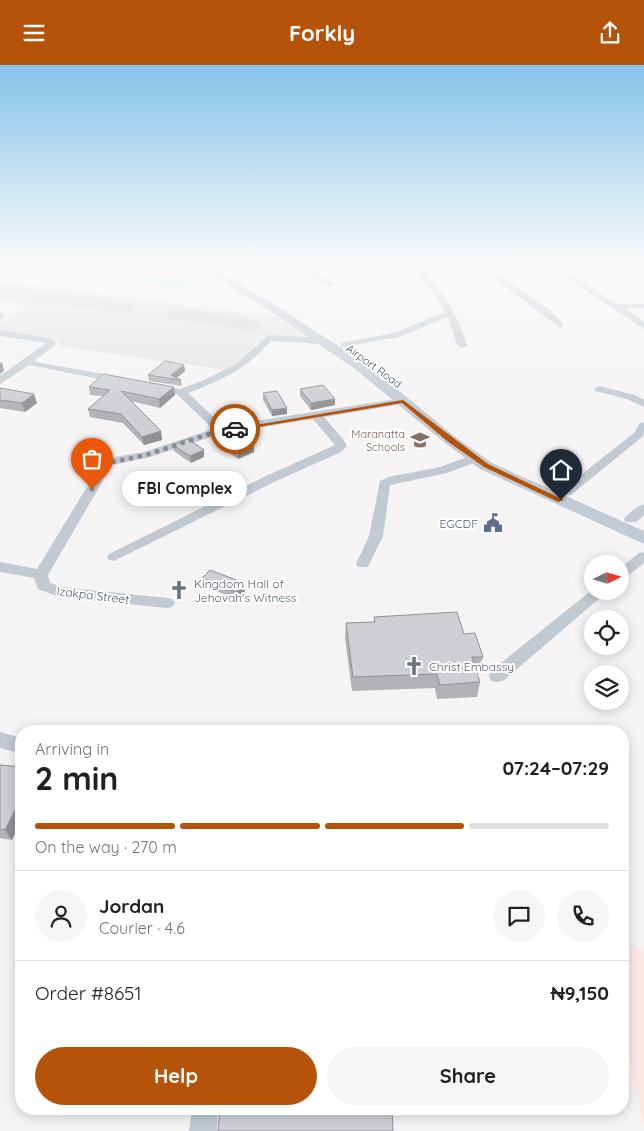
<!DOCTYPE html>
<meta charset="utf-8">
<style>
:root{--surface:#fff;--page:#f6f6f6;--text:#202124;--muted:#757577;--line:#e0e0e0;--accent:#b45309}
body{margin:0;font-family:Quicksand,sans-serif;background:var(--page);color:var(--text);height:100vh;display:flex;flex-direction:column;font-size:19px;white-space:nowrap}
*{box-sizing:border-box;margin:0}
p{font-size:16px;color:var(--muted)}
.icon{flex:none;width:28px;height:28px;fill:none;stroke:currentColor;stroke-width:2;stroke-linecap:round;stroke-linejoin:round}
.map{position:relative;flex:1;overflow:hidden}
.sheet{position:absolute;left:15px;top:660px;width:614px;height:390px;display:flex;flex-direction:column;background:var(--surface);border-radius:20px;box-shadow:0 2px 12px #0003}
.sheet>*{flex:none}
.needle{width:32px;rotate:85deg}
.tools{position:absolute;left:584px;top:490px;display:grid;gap:10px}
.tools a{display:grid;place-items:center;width:45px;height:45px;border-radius:50%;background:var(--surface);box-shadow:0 2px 12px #0003;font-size:25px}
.pin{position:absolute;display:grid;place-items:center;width:42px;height:42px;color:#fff;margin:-51px -21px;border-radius:50% 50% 50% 0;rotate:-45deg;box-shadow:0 0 5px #0007}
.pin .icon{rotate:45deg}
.courier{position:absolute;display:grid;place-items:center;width:50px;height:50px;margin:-25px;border:4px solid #b45309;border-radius:50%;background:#fff;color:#222;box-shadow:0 1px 6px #0007}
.bubble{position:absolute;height:35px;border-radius:18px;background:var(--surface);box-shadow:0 2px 12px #0003;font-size:16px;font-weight:800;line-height:35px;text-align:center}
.headline em{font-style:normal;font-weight:800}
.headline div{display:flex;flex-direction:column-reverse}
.headline{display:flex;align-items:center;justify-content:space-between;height:85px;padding:0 20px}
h1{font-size:32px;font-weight:800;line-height:38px}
.bar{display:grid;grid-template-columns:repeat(4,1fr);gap:8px 5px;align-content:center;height:60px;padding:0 20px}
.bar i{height:6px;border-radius:4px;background:var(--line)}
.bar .current{background:var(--accent)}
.bar p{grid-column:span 4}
.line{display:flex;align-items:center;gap:12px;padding:0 20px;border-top:1px solid var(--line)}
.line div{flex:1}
.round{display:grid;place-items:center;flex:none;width:52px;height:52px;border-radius:26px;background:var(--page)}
.cta{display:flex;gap:10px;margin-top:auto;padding:10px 20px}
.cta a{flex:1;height:58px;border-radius:30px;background:var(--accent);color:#fff;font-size:20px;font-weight:800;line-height:58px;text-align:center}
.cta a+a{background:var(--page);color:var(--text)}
header{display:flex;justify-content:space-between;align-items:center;height:65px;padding:0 20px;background:var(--accent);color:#fff;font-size:22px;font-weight:800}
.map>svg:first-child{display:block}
</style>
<header><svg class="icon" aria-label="menu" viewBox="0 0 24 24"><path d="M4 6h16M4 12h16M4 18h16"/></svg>Forkly<svg class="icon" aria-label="share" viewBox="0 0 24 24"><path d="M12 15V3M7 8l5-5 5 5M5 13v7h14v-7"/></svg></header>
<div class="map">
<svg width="644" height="1066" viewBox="0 0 644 1066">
<rect width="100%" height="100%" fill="#f5f3f3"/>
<path fill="#fce8e6" d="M622 877 644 885V1062L623 968Z"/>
<path fill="#e2e4e7" d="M0 215 277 252 309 274 269 270 233 306 58 281 59 275 0 266V259L30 241 0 236Z"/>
<path fill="#c3f1d5" d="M167 210 188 220 178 223 135 215 149 211Z"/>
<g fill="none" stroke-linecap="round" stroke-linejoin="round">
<path fill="#d5d6d8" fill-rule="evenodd" d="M0 220 126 236 133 238 136 242 133 246 126 248 0 232Z
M176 243 242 252 256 256 260 260 256 268 248 269 240 268 238 264 169 253 166 249 169 245Z"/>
<path fill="#c1cad2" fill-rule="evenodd" d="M255 198H297L336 219 329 221 292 201 216 204 212 202 216 200Z
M408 198H415L421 204 561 203 644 199V203L569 207 616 239H644V243H624L644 257V264L559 207 496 208 547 243 564 260 560 263 487 208H425C444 229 459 252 467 280L465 282 462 283 457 280 448 252 399 272 341 282V278L394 268 445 247 433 227Z
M0 247 3 248 4 252 0 255Z
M0 265 53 274 56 279 54 281 35 295 36 297 120 312 125 315 120 318 29 300 0 319V311L46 278 0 271Z
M269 270 323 273 328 276 323 279 271 276C246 304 222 315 188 328L223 361 403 333 408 336 403 339 324 352 343 374 347 381 341 387 274 417 114 496 109 495 107 492 109 489 266 411 335 380 313 354 223 368 150 392 112 400 48 510 50 518 61 522 167 533 172 534 175 538 172 542 167 543 59 532 38 524 34 513 0 507V497L37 504 104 394 144 387 213 364 177 329 151 323V319L180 324 204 315 236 299Z
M599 321 635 330 644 335V342L627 334 595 326 594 324Z
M644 357V369L642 372 571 430H563L561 427 563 424 634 368 640 358Z
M475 389 479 390 481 393 479 396 447 408 390 420 383 471 368 502H358L356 499 369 471 380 416 388 412 440 402Z
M644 439V450L636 457H626L624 454C629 448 637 441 644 439Z
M644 487V498L625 513 620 515V503L639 488Z
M592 525 608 526 503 616 497 617 491 616 489 611 491 606Z
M0 667 21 673V689L0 683Z
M192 1044H218L217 1066H189Z"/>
<path fill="#c1cbd6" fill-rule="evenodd" d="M192 198H204L278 242 365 298 454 371 492 398 644 466V479L480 404 444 377 355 304 270 246Z"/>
</g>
<path fill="#b0b2b7" d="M184 300 185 306 177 313 181 315 182 321 149 316 148 310Z
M89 322 175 330 160 343 131 336 161 366 162 375 144 380 123 358 90 352 88 344 103 331 90 330Z
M0 323 37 338 25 347 0 343Z
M300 324 335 340 311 345 300 331Z
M263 328 287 349 272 351 263 335Z
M214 371 254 380V387L238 394 215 378Z
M173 380 204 392 191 398 174 386Z
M202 513 244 518 245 526 237 534 203 521Z
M374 552 464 569 483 592 479 606H476L480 617 477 632 437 634 435 623 352 626 345 573 346 558 374 557Z
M0 700 21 702V755L12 775 0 773Z"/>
<path fill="#909195" d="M2 297 4 306 0 309V298Z
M184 300 185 306 175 314 171 310Z
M174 322 175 330 160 343 159 334Z
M34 329 37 338 25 347 22 338Z
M335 334V340L311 345V338Z
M287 343V349L272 351V345Z
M161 366 162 375 144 380 142 372Z
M254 380V387L238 394V387Z
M204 385V392L191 398 190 391Z
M244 518 245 526 237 534 236 527Z
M21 733V755L12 775 5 765Z"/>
<path fill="#cdcfd5" stroke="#909195" d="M165 296 184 300 171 310 181 315 148 310Z
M103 309 174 322 159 334 121 326 161 366 142 372 121 349 88 344 110 325 89 322Z
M323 320 335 334 311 338 300 324Z
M0 323 34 329 22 338 0 335Z
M277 326 287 343 272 345 263 328Z
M230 365 254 380 238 387 214 371Z
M188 374 204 385 190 391 173 380Z
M210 505 244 518 236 527 202 513Z
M457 547 464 569 475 568 483 592H472L480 617 440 620 437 609 353 612 346 558 375 557 374 552Z
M0 700 21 702V733L5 765 0 764Z
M220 1044H392L393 1066H218Z"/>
<linearGradient id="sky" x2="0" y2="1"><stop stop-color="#85c3ea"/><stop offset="0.57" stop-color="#fafafa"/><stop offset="1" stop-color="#fafafa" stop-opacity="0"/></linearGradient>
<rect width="644" height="348" fill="url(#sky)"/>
<path fill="#b45309" d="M403 335 488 399 564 435 558 437 484 402 447 376 402 338 235 366 232 364Z"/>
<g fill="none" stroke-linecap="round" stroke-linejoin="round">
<path stroke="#868d94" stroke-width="5" stroke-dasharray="0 9" d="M92 424 108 398 146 390 221 365 235 364"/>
</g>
<defs>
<g id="school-bare" transform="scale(1.5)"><path d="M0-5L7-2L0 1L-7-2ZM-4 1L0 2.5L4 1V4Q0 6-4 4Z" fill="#8d6e63" stroke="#fff" stroke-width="2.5" paint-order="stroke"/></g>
<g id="civic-bare" transform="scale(1.5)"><path d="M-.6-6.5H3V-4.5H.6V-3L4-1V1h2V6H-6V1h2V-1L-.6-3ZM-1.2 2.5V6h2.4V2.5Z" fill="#5c6f8a" stroke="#fff" stroke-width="2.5" paint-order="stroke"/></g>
<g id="church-bare" transform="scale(1.5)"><path d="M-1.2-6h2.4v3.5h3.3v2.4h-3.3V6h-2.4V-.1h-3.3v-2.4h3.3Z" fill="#6b7280" stroke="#fff" stroke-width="2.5" paint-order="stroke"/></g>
</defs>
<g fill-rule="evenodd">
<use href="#school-bare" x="420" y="375"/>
<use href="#civic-bare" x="493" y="458"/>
<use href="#church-bare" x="179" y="525"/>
<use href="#church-bare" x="414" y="601"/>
</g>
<g text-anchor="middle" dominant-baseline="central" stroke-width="4" stroke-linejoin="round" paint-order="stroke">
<g font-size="11" fill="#4a5661" stroke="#fff">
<text transform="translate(374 301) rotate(36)">Airport Road</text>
</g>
<g font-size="11" fill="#785e54" stroke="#fff" text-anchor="end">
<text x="405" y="369">Maranatta<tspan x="405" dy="13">Schools</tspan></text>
</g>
<g font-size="12" fill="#4e5e75" stroke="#fff" text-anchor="end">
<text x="478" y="458">EGCDF</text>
</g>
<g font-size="12" fill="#5b616d" stroke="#fff" text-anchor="start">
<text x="194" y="518">Kingdom Hall of<tspan x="194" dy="14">Jehovah's Witness</tspan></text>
<text x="429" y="601">Christ Embassy</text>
</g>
<g font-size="12" fill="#4a5661" stroke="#fff">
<text transform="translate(93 530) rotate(7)">Izakpa Street</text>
</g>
</g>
</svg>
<div class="tools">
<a><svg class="needle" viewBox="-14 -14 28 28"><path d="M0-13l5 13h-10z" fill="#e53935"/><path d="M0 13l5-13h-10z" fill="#757577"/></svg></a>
<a><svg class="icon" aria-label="locate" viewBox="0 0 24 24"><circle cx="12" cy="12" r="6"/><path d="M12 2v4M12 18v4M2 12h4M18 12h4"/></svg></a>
<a><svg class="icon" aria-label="layers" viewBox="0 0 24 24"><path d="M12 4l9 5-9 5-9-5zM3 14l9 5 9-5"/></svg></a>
</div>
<div class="pin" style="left:92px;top:424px;background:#ea580c"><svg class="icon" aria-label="bag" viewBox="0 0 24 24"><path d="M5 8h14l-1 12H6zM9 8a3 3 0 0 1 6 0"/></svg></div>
<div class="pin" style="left:561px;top:435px;background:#1f2937"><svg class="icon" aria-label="home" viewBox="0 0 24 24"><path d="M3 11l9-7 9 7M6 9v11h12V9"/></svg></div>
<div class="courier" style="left:235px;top:364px"><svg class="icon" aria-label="car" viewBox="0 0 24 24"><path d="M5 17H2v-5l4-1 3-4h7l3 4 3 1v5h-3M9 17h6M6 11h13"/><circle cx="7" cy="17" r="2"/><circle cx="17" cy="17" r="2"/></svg></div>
<div class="bubble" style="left:122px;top:406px;width:125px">FBI Complex</div>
<section class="sheet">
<div class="headline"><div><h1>2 min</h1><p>Arriving in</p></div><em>07:24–07:29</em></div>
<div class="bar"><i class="current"></i><i class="current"></i><i class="current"></i><i></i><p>On the way · 270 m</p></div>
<div class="line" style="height:90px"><a class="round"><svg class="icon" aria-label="person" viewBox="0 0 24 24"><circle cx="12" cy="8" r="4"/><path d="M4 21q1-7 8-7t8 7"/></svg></a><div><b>Jordan</b><p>Courier · 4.6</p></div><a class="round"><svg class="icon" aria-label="chat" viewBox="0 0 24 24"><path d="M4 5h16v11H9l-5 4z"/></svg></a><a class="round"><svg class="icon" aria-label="phone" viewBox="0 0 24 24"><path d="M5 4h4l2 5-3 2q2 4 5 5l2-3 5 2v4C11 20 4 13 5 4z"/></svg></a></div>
<div class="line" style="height:65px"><div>Order #8651</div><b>₦9,150</b></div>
<div class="cta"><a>Help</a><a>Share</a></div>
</section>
</div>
